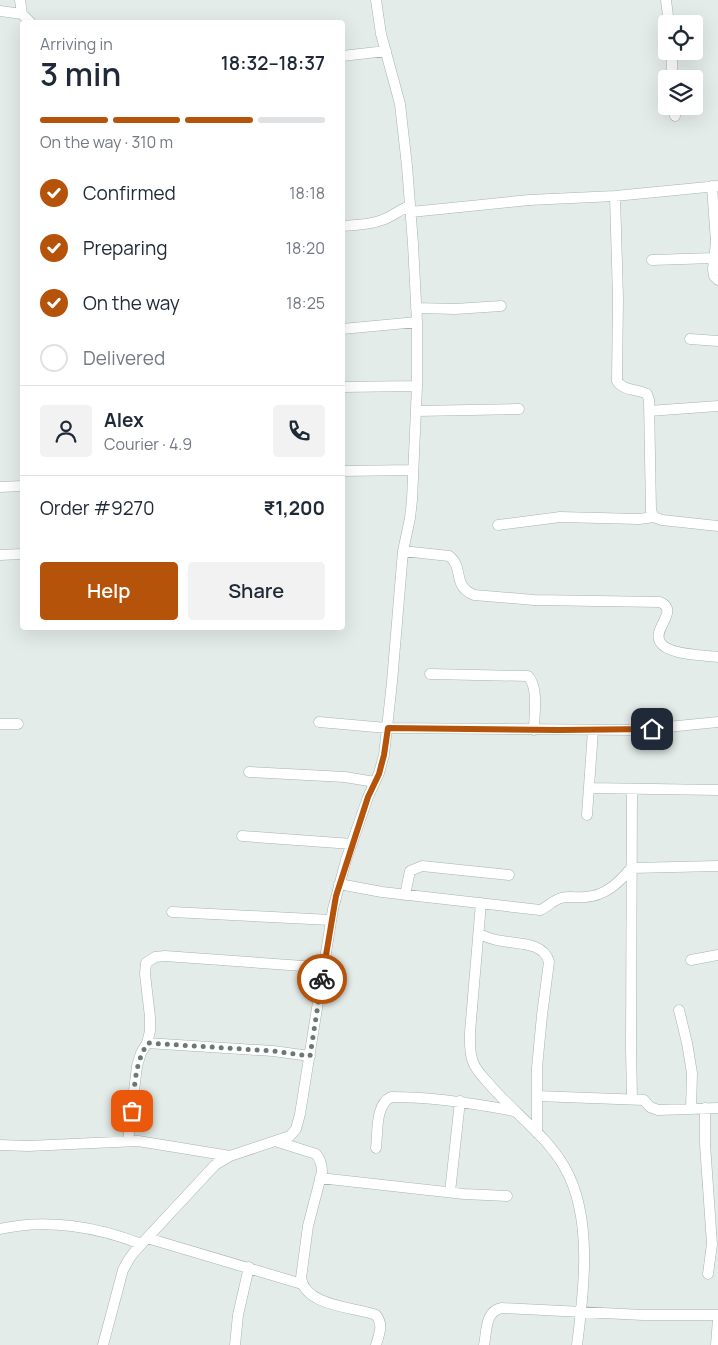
<!DOCTYPE html>
<meta charset="utf-8">
<style>
:root{--surface:#fff;--page:#f2f2f3;--text:#1f2937;--muted:#747a83;--line:#e0e1e3;--accent:#b45309}
body{margin:0;font-family:Manrope,sans-serif;background:var(--page);color:var(--text);height:100vh;display:flex;flex-direction:column;font-size:19px;white-space:nowrap}
*{box-sizing:border-box;margin:0}
p{font-size:16px;color:var(--muted)}
.icon{flex:none;width:28px;height:28px;fill:none;stroke:currentColor;stroke-width:2;stroke-linecap:round;stroke-linejoin:round}
.map{position:relative;flex:1;overflow:hidden}
.side{position:absolute;left:20px;top:20px;width:325px;height:610px;display:flex;flex-direction:column;background:var(--surface);border-radius:5px;box-shadow:0 5px 20px #0002}
.side>*{flex:none}
.buttons{position:absolute;left:658px;top:15px;display:grid;gap:10px}
.buttons a{display:grid;place-items:center;width:45px;height:45px;border-radius:5px;background:var(--surface);box-shadow:0 5px 20px #0002;font-size:25px}
.pin{position:absolute;display:grid;place-items:center;width:42px;height:42px;color:#fff;margin:-21px;border-radius:10px;box-shadow:0 2px 8px #0006}
.courier{position:absolute;display:grid;place-items:center;width:50px;height:50px;margin:-25px;border:4px solid #b45309;border-radius:50%;background:#fff;color:#222;box-shadow:0 1px 6px #0007}
.overview em{font-style:normal;font-weight:600}
.overview div{display:flex;flex-direction:column-reverse}
.overview{display:flex;align-items:center;justify-content:space-between;height:85px;padding:0 20px}
h1{font-size:32px;font-weight:600;line-height:38px}
.bar{display:grid;grid-template-columns:repeat(4,1fr);gap:8px 5px;align-content:center;height:60px;padding:0 20px}
.bar i{height:6px;border-radius:4px;background:var(--line)}
.bar .current{background:var(--accent)}
.bar p{grid-column:span 4}
.line{display:flex;align-items:center;gap:12px;padding:0 20px;border-top:1px solid var(--line)}
.line div{flex:1}
.round{display:grid;place-items:center;flex:none;width:52px;height:52px;border-radius:5px;background:var(--page)}
ol{padding:0 20px;list-style:none}
li{display:flex;align-items:center;gap:15px;height:55px}
li p{margin-inline-start:auto}
li .icon{padding:5px;border-radius:50%;background:var(--accent);color:#fff;stroke-width:4}
li:last-child{color:var(--muted)}
li i{width:28px;height:28px;border:2px solid var(--line);border-radius:50%}
.button{display:flex;gap:10px;margin-top:auto;padding:10px 20px}
.button a{flex:1;height:58px;border-radius:5px;background:var(--accent);color:#fff;font-size:20px;font-weight:600;line-height:58px;text-align:center}
.button a+a{background:var(--page);color:var(--text)}
.map>svg:first-child{display:block}
</style>
<div class="map">
<svg width="718" height="1345" viewBox="0 0 718 1345">
<rect width="100%" height="100%" fill="#e4ece9"/>
<g fill="none" stroke-linecap="round" stroke-linejoin="round">
<g stroke="#a7b3b0" stroke-width="11">
<path id="minor" d="M20 0 22 14 30 22
M666 0 669 24
M0 11 22 14
M672 51V79
M342 56 386 51
M674 106 675 116
M712 186 716 242 713 269 714 276 718 280
M615 196 618 298 617 381C625 392 636 388 647 394L649 400 651 511 654 517 662 520 718 526
M411 212 529 200 615 196 718 186
M342 226C355 225 370 225 382 220 392 217 400 209 410 206
M652 260 714 258
M416 308 455 309 501 306
M342 329 417 322
M690 339 718 341
M342 387 417 386
M416 411 519 409
M649 411 718 406
M342 471 413 470
M0 487 22 486
M498 525 560 517 639 519 654 517
M403 551 449 556C465 568 451 585 474 595L534 600 660 602C680 611 652 628 660 642 667 655 704 655 718 657
M0 555 22 554
M430 674 528 676C539 688 534 714 534 730
M319 722 387 728 637 730 718 722
M0 724H18
M249 772 345 777 375 782
M589 788 718 790
M632 789 631 1048 632 1099
M587 815 593 730
M242 836 352 844
M339 884 382 892 540 910C548 907 553 900 561 898 569 896 577 898 585 897 605 896 619 883 631 868L718 866
M405 895 410 871 422 866 509 875
M481 903 470 1032C470 1042 469 1052 473 1062 476 1071 485 1079 491 1086 515 1114 547 1136 565 1168 593 1217 584 1291 577 1345
M172 912 331 920
M479 934C486 937 494 940 502 941 518 944 544 942 549 962L542 1015 537 1068V1133
M691 960 718 955
M679 1010 687 1043 692 1073 691 1109
M147 1043 273 1051 310 1056
M537 1096 644 1100 650 1107 658 1110 718 1108
M705 1108V1144L712 1244 708 1274
M128 1141 137 1066 141 1053 147 1043 150 1031V1017L145 974 146 963 155 957 165 956 303 966 324 970
M278 1142 316 1154C321 1160 322 1165 322 1172L308 1226 301 1278C305 1306 353 1307 376 1315 384 1325 379 1334 376 1345
M0 1145 28 1146 138 1141 230 1156
M376 1148C378 1132 375 1105 391 1097 433 1097 473 1103 514 1111
M320 1178 464 1194 507 1196
M450 1192 460 1101
M0 1229C46 1218 98 1227 141 1244
M147 1238 302 1284
M103 1345 123 1270 129 1259 135 1251 215 1165 230 1156 290 1136 296 1129 300 1114 333 909 346 860 368 797 379 773 384 755 392 682 403 551 410 518 412 500 417 386V322L413 244 407 166 400 104 381 34 376 0
M235 1345 238 1315 249 1267
M484 1345C487 1330 485 1311 502 1308L643 1315H718
M716 1345 718 1319"/>
</g>
<use href="#minor" stroke="#fff" stroke-width="10"/>
</g>
<g fill="none" stroke-linecap="round" stroke-linejoin="round">
<path stroke="#687976" stroke-width="5" stroke-dasharray="0 9" d="M132 1111C135 1088 134 1063 148 1043L273 1051 310 1056 322 979"/>
<path stroke="#b45309" stroke-width="6" d="M322 979 336 896 368 797 379 774 384 755 388 728 559 730 652 729"/>
</g>
</svg>
<div class="buttons">
<a><svg class="icon" aria-label="locate" viewBox="0 0 24 24"><circle cx="12" cy="12" r="6"/><path d="M12 2v4M12 18v4M2 12h4M18 12h4"/></svg></a>
<a><svg class="icon" aria-label="layers" viewBox="0 0 24 24"><path d="M12 4l9 5-9 5-9-5zM3 14l9 5 9-5"/></svg></a>
</div>
<div class="pin" style="left:132px;top:1111px;background:#ea580c"><svg class="icon" aria-label="bag" viewBox="0 0 24 24"><path d="M5 8h14l-1 12H6zM9 8a3 3 0 0 1 6 0"/></svg></div>
<div class="pin" style="left:652px;top:729px;background:#1f2937"><svg class="icon" aria-label="home" viewBox="0 0 24 24"><path d="M3 11l9-7 9 7M6 9v11h12V9"/></svg></div>
<div class="courier" style="left:322px;top:979px"><svg class="icon" aria-label="bike" viewBox="0 0 24 24"><circle cx="6" cy="16" r="4"/><circle cx="18" cy="16" r="4"/><path d="M6 16l4-8h5l3 8M10 8l3 8H6M13 5h3"/></svg></div>
<section class="side">
<div class="overview"><div><h1>3 min</h1><p>Arriving in</p></div><em>18:32–18:37</em></div>
<div class="bar"><i class="current"></i><i class="current"></i><i class="current"></i><i></i><p>On the way · 310 m</p></div>
<ol>
<li><svg class="icon" aria-label="check" viewBox="0 0 24 24"><path d="M5 12l5 5 9-10"/></svg>Confirmed<p>18:18</p></li>
<li><svg class="icon" aria-label="check" viewBox="0 0 24 24"><path d="M5 12l5 5 9-10"/></svg>Preparing<p>18:20</p></li>
<li><svg class="icon" aria-label="check" viewBox="0 0 24 24"><path d="M5 12l5 5 9-10"/></svg>On the way<p>18:25</p></li>
<li><i></i>Delivered</li>
</ol>
<div class="line" style="height:90px"><a class="round"><svg class="icon" aria-label="person" viewBox="0 0 24 24"><circle cx="12" cy="8" r="4"/><path d="M4 21q1-7 8-7t8 7"/></svg></a><div><b>Alex</b><p>Courier · 4.9</p></div><a class="round"><svg class="icon" aria-label="phone" viewBox="0 0 24 24"><path d="M5 4h4l2 5-3 2q2 4 5 5l2-3 5 2v4C11 20 4 13 5 4z"/></svg></a></div>
<div class="line" style="height:65px"><div>Order #9270</div><b>₹1,200</b></div>
<div class="button"><a>Help</a><a>Share</a></div>
</section>
</div>
